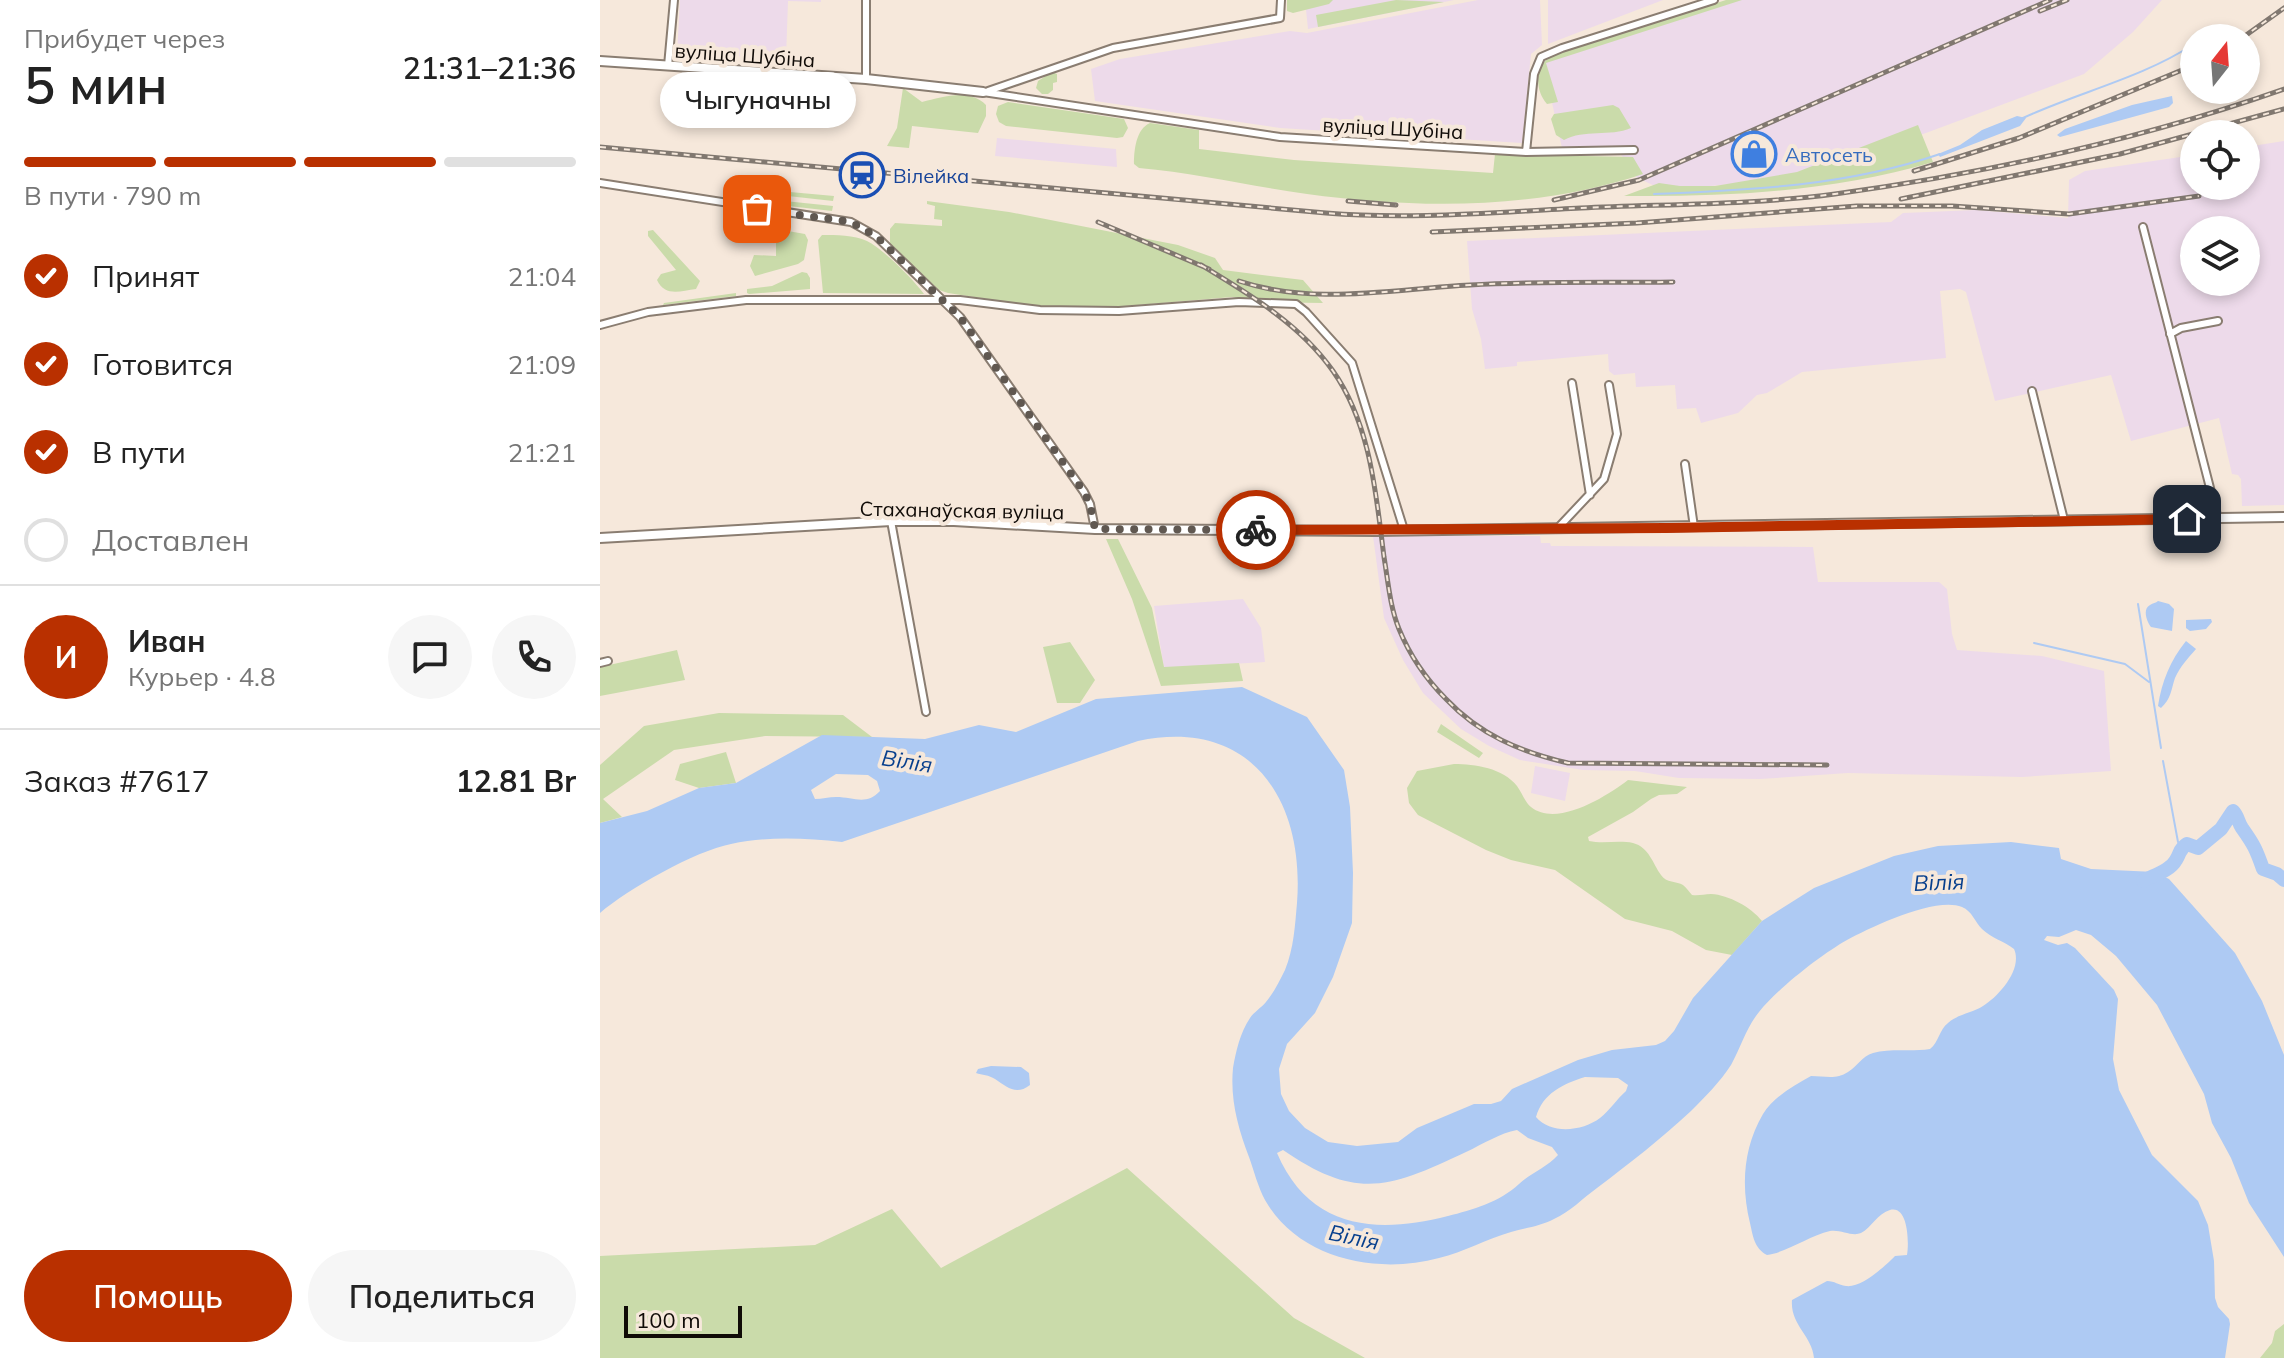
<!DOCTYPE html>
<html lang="ru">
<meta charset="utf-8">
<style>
:root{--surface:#fff;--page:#f6f6f6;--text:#222;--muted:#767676;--line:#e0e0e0;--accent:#b93000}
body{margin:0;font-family:Mulish,sans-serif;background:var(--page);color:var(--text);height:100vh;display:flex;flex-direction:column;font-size:30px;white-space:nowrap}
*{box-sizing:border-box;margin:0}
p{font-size:26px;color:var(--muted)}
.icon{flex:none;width:44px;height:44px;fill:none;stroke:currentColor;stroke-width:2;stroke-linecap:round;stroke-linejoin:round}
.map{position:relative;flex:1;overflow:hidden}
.panel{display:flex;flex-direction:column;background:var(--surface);width:600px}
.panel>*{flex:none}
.needle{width:52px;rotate:17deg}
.controls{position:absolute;left:1580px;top:24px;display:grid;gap:16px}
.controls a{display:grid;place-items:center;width:80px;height:80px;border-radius:50%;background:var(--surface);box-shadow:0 4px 12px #0003;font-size:40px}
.scale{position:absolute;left:24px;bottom:20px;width:118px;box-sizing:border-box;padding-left:8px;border:4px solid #100b07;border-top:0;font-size:22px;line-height:28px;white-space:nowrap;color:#100b07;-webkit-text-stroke:6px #f6e8db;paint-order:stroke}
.pin{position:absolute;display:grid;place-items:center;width:68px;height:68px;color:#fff;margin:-34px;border-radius:16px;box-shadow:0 4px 12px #0006}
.courier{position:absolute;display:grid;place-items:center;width:80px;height:80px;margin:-40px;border:6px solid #b93000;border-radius:50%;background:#fff;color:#222;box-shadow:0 2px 10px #0007}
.bubble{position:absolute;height:56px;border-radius:28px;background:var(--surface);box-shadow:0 4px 12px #0003;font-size:26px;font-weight:600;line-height:56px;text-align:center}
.head em{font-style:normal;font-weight:600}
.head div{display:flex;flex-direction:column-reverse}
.head{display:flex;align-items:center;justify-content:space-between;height:136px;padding:0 24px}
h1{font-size:52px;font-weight:600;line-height:60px}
.bar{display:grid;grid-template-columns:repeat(4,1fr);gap:12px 8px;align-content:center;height:96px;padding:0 24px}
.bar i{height:10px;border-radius:6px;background:var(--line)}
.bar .active{background:var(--accent)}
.bar p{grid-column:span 4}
.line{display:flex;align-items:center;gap:20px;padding:0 24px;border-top:2px solid var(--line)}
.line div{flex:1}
.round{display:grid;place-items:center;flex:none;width:84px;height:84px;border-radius:42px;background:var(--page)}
ol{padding:0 24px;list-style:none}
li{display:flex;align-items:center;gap:24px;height:88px}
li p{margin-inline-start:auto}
li .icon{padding:8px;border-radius:50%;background:var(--accent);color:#fff;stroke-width:4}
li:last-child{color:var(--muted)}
li i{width:44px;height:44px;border:4px solid var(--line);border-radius:50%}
.action{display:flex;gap:16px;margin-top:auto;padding:16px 24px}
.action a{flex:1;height:92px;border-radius:48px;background:var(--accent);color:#fff;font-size:32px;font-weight:600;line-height:92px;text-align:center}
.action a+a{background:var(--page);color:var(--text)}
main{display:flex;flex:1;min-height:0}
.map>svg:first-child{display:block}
</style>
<main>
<section class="panel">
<div class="head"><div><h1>5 мин</h1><p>Прибудет через</p></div><em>21:31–21:36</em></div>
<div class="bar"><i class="active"></i><i class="active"></i><i class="active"></i><i></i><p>В пути · 790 m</p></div>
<ol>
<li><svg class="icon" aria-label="check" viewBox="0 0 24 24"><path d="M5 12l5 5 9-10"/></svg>Принят<p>21:04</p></li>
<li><svg class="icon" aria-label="check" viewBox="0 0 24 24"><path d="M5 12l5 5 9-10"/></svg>Готовится<p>21:09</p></li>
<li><svg class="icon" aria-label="check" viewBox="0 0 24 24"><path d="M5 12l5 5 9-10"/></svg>В пути<p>21:21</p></li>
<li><i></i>Доставлен</li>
</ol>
<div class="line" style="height:144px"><b class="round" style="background:var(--accent);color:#fff">И</b><div><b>Иван</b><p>Курьер · 4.8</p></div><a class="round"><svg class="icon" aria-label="chat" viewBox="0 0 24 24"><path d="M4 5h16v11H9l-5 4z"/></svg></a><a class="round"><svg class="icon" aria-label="phone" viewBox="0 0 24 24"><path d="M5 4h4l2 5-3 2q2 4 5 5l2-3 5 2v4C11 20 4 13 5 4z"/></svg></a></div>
<div class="line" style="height:104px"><div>Заказ #7617</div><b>12.81 Br</b></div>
<div class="action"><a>Помощь</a><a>Поделиться</a></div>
</section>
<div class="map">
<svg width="1684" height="1358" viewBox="0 0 1684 1358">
<rect width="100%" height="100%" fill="#f6e8db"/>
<path fill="#eddaea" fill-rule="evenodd" d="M80 0H221V2L188 1 186 58 77 54Z
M705 0H854L708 29Z
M878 0H940L942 45 931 54 922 143 680 128 495 101 491 69 520 59 690 31 707 33Z
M948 0H1063L948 44Z
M1128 0H1562L1533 32 1484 74 1205 178 1063 190 1036 177 1016 147 962 148 943 62Z
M397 138 516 149 517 167 395 156Z
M1684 141V505L1642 506 1641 479 1638 475 1632 474 1619 418 1531 441 1511 375 1395 401 1366 292 1360 289 1340 291 1346 358 1202 372 1167 393 1157 395 1138 413 1101 423 1096 408 1077 409 1075 385 1036 387 1035 373 1014 375 1009 371 1008 354 917 362V366L885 369 881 339 872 309 867 241 1291 222 1303 213 1376 210 1468 218 1469 180 1485 171 1594 155V186H1646V147ZM1594 230H1646V282H1594Z
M773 536H940L941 543H950L951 546 1213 547 1218 582H1339L1347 589 1352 634 1357 650 1442 656 1504 671 1511 771 1422 777 1248 773 1160 779 1079 778 1035 771 983 770 920 760 889 746 861 729 823 693 803 660 784 618Z
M643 599 661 628 665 662 564 668 554 606Z
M935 766 970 773 965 801 931 793Z"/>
<path fill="#cadbaa" d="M687 0H733L729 4 693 13 687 11Z
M796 0 844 2 718 27 716 15Z
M1126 0H1142L946 63 958 102 947 104C935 91 934 66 951 56Z
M452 72 457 74V82L453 83V90L448 94H442L436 88 438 81Z
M303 88 322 102C343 97 369 88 386 105V116L378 133 312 126 309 148 287 146 297 128Z
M408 102 524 119 528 128 523 137 517 138 406 126 399 122 396 114 398 106Z
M1013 105 1019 108 1031 128C1010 137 984 129 964 140L956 135 951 119 954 114Z
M550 123 599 130V149L694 160 893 173 895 154 1033 157 1043 174C936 210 818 209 707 194 650 186 596 173 539 168L534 164C534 150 536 129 550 123Z
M1318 125 1333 162C1232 192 1128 197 1024 196L1059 183 1080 186H1115L1197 172Z
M179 191 234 196 233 201 179 195Z
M175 200 233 206 232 211 180 205 175 203Z
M327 201 409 212 578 245 615 258 623 270 703 280 723 303 653 302 632 297 515 307H439L348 293 339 290 290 244V229L295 223 342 226V220L334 219 335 206 327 204Z
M165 227 205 234 208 240 204 260 198 264 155 276 150 266 154 255 176 256V239L159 238 153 234 154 229Z
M53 230 100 281 96 289C80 291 65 297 57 280L61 274 76 270 48 236V231Z
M222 235C236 235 254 235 267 241 283 249 313 279 324 294L223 293 218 240Z
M202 272 207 273 210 278V289L149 294 147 293V289L172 286Z
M136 293V296L63 305 64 303Z
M506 539H518L552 608 564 667 639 663 643 681 561 686 532 599Z
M470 642 495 680 480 703H457L443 647Z
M77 650 85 680 0 696V667Z
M119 713 243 715 272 737 165 736 74 750 3 799 22 817 0 823V765L44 726Z
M841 724 883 753 879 758 837 732Z
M126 752 136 783 99 788 75 780 80 764Z
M854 764C875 764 903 768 917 786 922 793 925 802 931 807 957 828 1007 796 1028 780L1087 787 1077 794 1059 795 1051 799 1033 812 988 837 989 841C1003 844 1019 840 1033 843 1049 847 1053 864 1061 875 1066 883 1077 881 1083 885 1087 888 1089 892 1092 895 1099 896 1104 894 1111 894 1129 895 1151 907 1162 921L1132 955 1106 950 1072 931 1025 919 955 870 911 860 886 850 818 815 809 803 807 788 817 771Z
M527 1168 694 1318 765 1358H0V1256L215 1245 292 1209 341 1268Z
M1684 1324V1358H1660L1672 1343 1675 1331Z"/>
<path fill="#aecaf3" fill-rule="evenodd" d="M1572 96 1573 103 1569 107 1460 137 1457 135 1465 129 1532 105Z
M1417 116 1426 118 1420 126 1340 157 1338 154 1360 145 1382 130Z
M1558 601 1569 604 1574 609 1572 631 1551 627C1547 622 1542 609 1550 605 1553 603 1556 603 1558 601Z
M1611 619 1612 622 1606 629 1590 631 1586 628V620Z
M1586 641 1596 649C1588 658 1580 667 1575 678 1571 690 1571 699 1561 708L1558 706C1562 681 1570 661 1586 641Z
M642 687 707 717 744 770 750 807 753 873 752 923 733 977 715 1013 687 1044 679 1069 681 1094 689 1111 705 1128 728 1142 757 1146 798 1142 817 1128 874 1104H891L901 1101 912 1089 978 1060 1012 1050 1056 1045 1065 1041 1074 1031 1093 998 1162 921 1214 888 1294 856 1338 846 1411 842 1459 848 1461 859 1491 869 1555 872 1569 879 1635 953 1662 1001 1684 1055V1257L1649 1203 1631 1158 1612 1123 1604 1094 1557 1005 1516 956 1491 935 1476 930 1459 937 1447 936 1444 940 1458 945 1467 943 1475 948 1514 990 1518 999 1513 1059 1519 1090 1552 1155 1598 1201 1608 1225 1614 1261 1615 1298 1618 1307 1629 1319 1630 1324 1625 1358H1214C1212 1335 1190 1325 1192 1300L1227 1281C1235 1281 1238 1285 1246 1286 1262 1288 1285 1266 1295 1256L1307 1255C1309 1245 1309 1205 1290 1210 1278 1213 1271 1228 1261 1233 1252 1237 1240 1229 1230 1231 1209 1236 1185 1253 1167 1255 1154 1248 1153 1236 1150 1223 1141 1187 1143 1148 1163 1114 1173 1097 1195 1085 1211 1076 1225 1076 1236 1080 1248 1072 1257 1067 1262 1056 1273 1053 1290 1048 1312 1052 1330 1049 1339 1042 1339 1030 1348 1023 1358 1014 1372 1013 1383 1006 1399 996 1423 969 1414 949 1404 941 1391 938 1382 929 1375 922 1372 911 1362 907 1336 896 1271 927 1247 940 1222 954 1177 989 1159 1012 1146 1028 1141 1047 1131 1065 1120 1082 1105 1097 1091 1111 1061 1139 1030 1163 997 1188 983 1198 970 1212 954 1219 941 1226 925 1228 911 1232 886 1239 864 1252 839 1258 777 1275 698 1259 665 1200 658 1187 654 1171 649 1157 638 1128 630 1100 633 1068 636 1051 640 1033 650 1018 654 1012 661 1008 666 1002 673 994 680 980 685 970 694 948 695 925 697 903 705 799 650 717 538 741L242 842C205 838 167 836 131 844 95 851 28 889 0 913V823L47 811 99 788 136 783 222 735 325 739 379 725 416 732 496 699ZM236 774 268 775 277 781 280 791C266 806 254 797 236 797 229 797 222 799 215 799L211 790ZM985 1077 1018 1078 1028 1085 1026 1091C1017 1099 1009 1111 1000 1118 983 1131 951 1135 936 1117 943 1093 963 1084 985 1077ZM917 1130 928 1138 952 1147 958 1155C946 1168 931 1173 919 1184 900 1202 872 1210 848 1216 777 1234 710 1230 677 1153L683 1150C757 1201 790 1188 866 1152 883 1144 900 1133 917 1130Z
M391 1066 421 1067 429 1073 430 1085C416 1096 407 1087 395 1079 389 1075 382 1075 376 1073L378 1069Z"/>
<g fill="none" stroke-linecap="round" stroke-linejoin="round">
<path stroke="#aecaf3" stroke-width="2" d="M1608 38 1627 28
M1423 118C1479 92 1542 78 1594 44
M1054 194C1151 190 1247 186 1340 154
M1538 604 1561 748
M1434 643 1525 664 1549 682
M1563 761 1578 842
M1580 848V849"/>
<path stroke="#aecaf3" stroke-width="14" d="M1543 881C1554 875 1570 871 1576 860 1581 852 1579 849 1587 844L1598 848 1621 829 1633 811C1638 816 1638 822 1642 828 1654 845 1656 849 1663 869L1677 874 1684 880"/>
<g stroke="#8a7d71" stroke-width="10">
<path id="street" d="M266 0V79
M68 66 74 0
M388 91 513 48 680 18 681 0
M383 92 680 137 926 152 1034 150
M926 152 934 74 941 57 962 48 1114 0
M0 183 251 222 276 236 360 317 484 492 490 504 495 529
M1543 227 1618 519
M0 325 48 312 146 300H360L440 310 519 311 639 302 696 304 706 312 752 363 804 530
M1570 334 1581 328 1618 321
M972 383 990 495
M1432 391 1464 520
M1085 464 1094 527
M291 521 326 712
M957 529 1004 479 1017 434 1009 385
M0 663 8 661"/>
</g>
<g stroke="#8a7d71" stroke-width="12">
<path id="secondary" d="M0 61 266 79 383 92
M0 538 291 521H354L495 529 776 531 1684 517"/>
</g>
<use href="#street" stroke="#fff" stroke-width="6"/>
<use href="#secondary" stroke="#fff" stroke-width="8"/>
<g stroke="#817870" stroke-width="5">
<path id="rail" d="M1440 11 1467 0
M1642 38 1684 8
M0 147 726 213C811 220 896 212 981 208 1065 204 1151 205 1235 194 1387 173 1539 140 1684 89
M1314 171 1419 138 1594 65
M1301 199 1520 154 1684 109
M954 200 1039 180 1450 0
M748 201 796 205
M498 222 609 269
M832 232 1037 223 1257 206H1352L1469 214 1599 196
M601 265C649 294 700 324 733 371 771 425 776 495 784 557 788 581 790 607 799 629 810 656 826 679 846 699 880 735 921 752 968 763L1227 765
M639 281C714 306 793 289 870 285 937 281 1005 283 1073 282"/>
</g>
<use href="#rail" stroke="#f6e8db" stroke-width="2" stroke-dasharray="6" stroke-linecap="butt"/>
</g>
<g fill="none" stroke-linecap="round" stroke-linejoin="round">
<path stroke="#605851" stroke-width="8" stroke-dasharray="0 14.4" d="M157 209 251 222 276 236 360 317 484 492 490 504 495 529 656 530"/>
<path stroke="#b93000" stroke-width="10" d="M656 530 1066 528 1587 519"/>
</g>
<defs>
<g id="shop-ring" transform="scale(2.3)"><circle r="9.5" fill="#f6e8db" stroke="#3f7fe0" stroke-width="1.5"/><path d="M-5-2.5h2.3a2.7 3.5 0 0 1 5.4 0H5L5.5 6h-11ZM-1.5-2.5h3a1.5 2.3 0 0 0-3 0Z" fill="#3f7fe0"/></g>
<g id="station-ring" transform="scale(2.3)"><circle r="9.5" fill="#f6e8db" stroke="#1a4fb4" stroke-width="1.5"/><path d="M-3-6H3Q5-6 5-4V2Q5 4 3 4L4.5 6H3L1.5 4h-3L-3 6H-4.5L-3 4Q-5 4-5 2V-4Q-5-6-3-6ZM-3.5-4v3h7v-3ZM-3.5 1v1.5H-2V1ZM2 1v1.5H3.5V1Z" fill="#1a4fb4"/></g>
</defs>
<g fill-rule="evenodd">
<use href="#shop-ring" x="1154" y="154"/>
<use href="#station-ring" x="262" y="175"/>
</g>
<g text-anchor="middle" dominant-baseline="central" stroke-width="8" stroke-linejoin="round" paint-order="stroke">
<g font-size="20" fill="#100b07" stroke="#f6e8db">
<text transform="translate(145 55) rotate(4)">вуліца Шубіна</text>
<text transform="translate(793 128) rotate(3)">вуліца Шубіна</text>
<text transform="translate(362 510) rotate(1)">Стаханаўская вуліца</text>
</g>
<g font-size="20" fill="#366cbe" stroke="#f6e8db" text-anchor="start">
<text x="1185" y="154">Автосеть</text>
</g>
<g font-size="20" fill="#164399" stroke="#f6e8db" text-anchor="start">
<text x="293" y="175">Вілейка</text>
</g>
<g font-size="22" font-style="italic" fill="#073f8d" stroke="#f6e8db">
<text transform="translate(307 761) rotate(9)">Вілія</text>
<text transform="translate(1339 882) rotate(-2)">Вілія</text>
<text transform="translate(754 1237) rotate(12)">Вілія</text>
</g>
</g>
</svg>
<div class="controls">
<a><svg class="needle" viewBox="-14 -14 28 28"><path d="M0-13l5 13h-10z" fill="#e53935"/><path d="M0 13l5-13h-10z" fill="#767676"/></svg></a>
<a><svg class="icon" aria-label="locate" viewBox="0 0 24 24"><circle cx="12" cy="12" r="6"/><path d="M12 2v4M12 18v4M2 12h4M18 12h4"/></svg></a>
<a><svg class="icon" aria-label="layers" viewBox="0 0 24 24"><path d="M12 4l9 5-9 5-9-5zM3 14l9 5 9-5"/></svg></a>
</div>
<div class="scale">100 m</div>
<div class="pin" style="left:157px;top:209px;background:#ea580c"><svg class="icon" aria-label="bag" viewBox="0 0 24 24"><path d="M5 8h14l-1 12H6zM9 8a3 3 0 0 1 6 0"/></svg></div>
<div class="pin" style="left:1587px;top:519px;background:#1f2937"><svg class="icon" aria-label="home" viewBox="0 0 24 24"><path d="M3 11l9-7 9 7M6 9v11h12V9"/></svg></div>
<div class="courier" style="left:656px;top:530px"><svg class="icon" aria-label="bike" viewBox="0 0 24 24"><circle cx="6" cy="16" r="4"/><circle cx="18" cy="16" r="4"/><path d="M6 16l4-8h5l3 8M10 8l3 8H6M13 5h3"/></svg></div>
<div class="bubble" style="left:60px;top:72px;width:196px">Чыгуначны</div>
</div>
</main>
